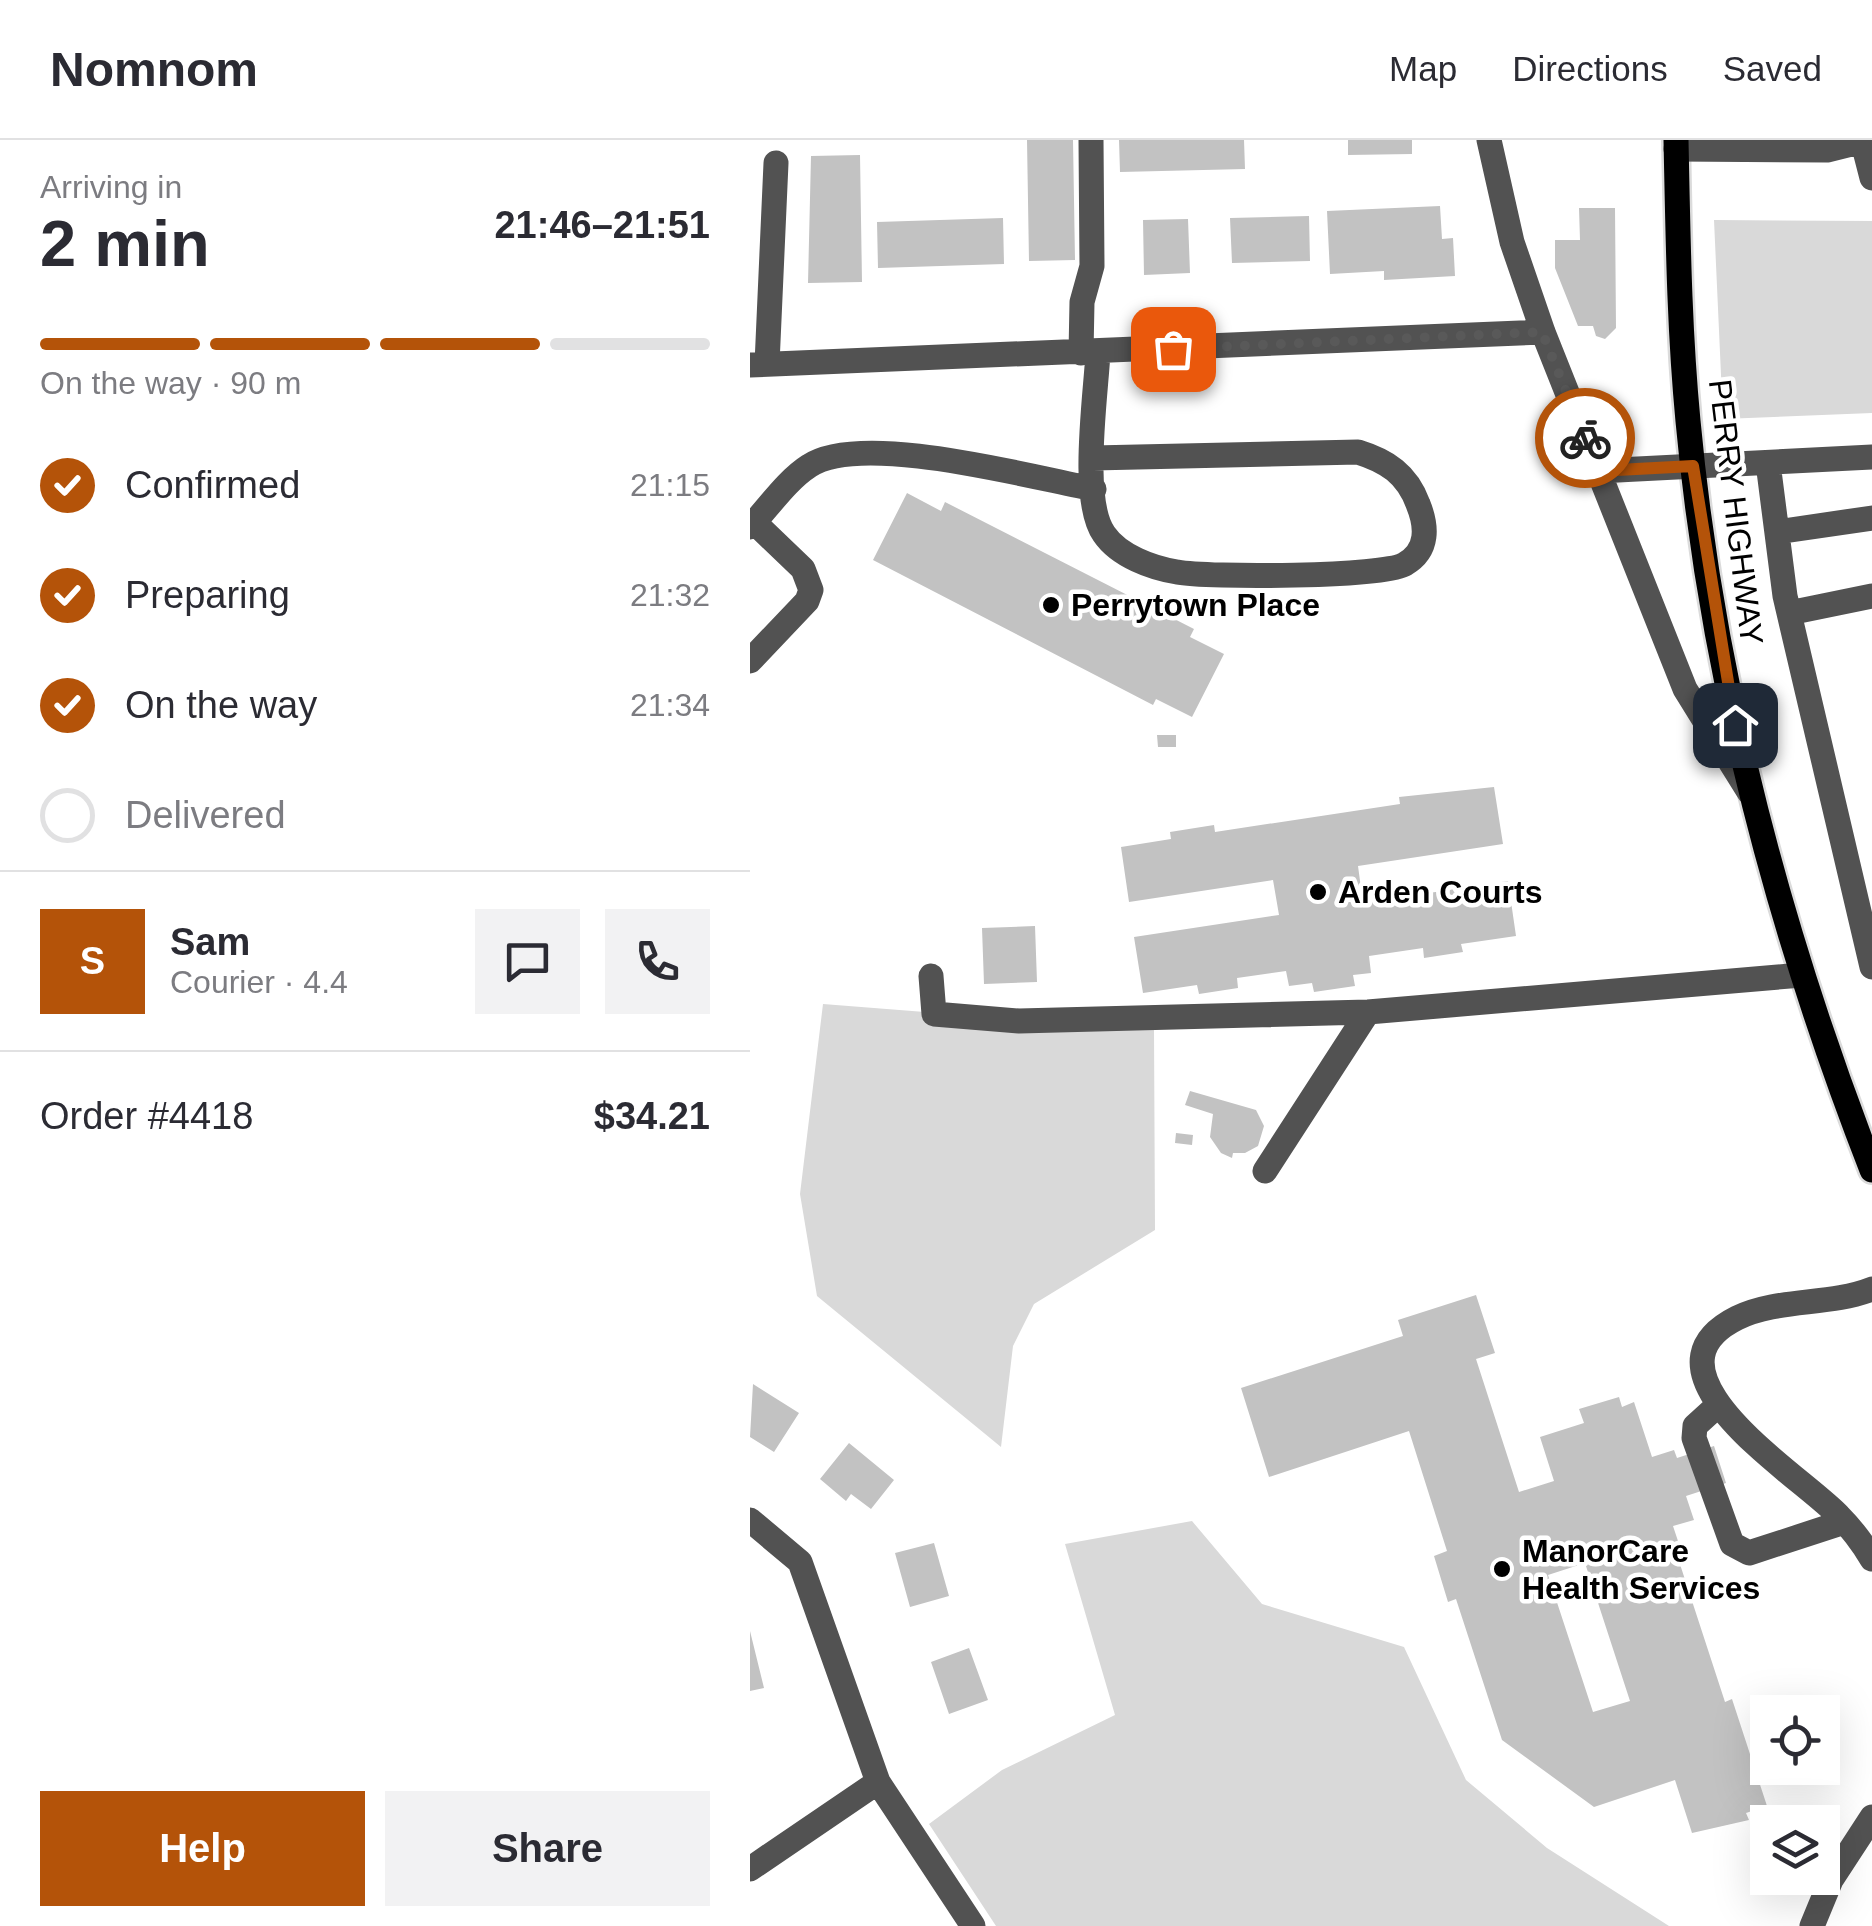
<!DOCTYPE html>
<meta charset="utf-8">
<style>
:root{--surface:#fff;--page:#f2f2f3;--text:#2b2b33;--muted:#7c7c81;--line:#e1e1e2;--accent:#b45309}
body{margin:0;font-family:Arial,sans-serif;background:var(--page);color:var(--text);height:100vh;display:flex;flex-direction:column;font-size:38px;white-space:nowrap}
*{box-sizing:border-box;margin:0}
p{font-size:32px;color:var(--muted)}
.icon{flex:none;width:55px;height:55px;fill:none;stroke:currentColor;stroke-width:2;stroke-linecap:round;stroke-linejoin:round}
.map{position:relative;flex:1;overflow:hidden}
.sheet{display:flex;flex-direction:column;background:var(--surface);width:750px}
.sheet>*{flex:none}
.buttons{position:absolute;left:1000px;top:1555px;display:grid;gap:20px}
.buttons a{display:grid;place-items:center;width:90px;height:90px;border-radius:0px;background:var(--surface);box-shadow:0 10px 40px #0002;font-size:50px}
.pin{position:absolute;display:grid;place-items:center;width:85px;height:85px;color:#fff;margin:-42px;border-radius:20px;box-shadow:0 5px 15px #0006}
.courier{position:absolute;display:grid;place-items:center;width:100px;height:100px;margin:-50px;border:8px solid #b45309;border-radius:50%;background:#fff;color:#222;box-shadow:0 2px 12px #0007}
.summary em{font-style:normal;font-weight:700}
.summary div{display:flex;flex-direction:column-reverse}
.summary{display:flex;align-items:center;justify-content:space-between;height:170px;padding:0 40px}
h1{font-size:65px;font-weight:700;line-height:75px}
.bar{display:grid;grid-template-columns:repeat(4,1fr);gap:15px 10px;align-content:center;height:120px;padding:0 40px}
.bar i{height:12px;border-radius:8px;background:var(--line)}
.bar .on{background:var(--accent)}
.bar p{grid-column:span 4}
.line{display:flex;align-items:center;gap:25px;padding:0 40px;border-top:2px solid var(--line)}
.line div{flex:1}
.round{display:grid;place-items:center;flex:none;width:105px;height:105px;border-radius:0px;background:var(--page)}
ol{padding:0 40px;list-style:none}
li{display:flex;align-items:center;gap:30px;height:110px}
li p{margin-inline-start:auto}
li .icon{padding:10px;border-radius:50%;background:var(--accent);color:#fff;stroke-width:4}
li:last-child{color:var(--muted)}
li i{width:55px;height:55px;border:5px solid var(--line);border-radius:50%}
.cta{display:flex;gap:20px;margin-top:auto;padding:20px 40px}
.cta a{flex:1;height:115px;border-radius:0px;background:var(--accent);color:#fff;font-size:40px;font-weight:700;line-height:115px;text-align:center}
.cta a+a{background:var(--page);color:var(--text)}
header{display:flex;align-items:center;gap:60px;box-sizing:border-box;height:140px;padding:0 50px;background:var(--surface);border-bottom:2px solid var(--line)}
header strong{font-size:48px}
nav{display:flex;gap:55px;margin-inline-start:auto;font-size:35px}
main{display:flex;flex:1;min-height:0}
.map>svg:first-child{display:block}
</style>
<header>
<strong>Nomnom</strong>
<nav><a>Map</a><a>Directions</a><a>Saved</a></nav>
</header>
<main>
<section class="sheet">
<div class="summary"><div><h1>2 min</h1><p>Arriving in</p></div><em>21:46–21:51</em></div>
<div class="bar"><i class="on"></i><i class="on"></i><i class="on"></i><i></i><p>On the way · 90 m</p></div>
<ol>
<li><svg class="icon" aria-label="check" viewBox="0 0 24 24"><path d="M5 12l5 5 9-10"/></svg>Confirmed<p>21:15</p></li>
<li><svg class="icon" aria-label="check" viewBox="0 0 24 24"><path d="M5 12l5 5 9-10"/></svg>Preparing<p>21:32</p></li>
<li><svg class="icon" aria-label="check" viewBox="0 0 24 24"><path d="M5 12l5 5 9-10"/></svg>On the way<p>21:34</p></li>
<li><i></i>Delivered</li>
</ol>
<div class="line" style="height:180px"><b class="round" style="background:var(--accent);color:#fff">S</b><div><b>Sam</b><p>Courier · 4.4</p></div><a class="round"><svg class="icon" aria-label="chat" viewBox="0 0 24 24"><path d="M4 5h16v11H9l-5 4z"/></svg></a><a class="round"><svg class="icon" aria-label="phone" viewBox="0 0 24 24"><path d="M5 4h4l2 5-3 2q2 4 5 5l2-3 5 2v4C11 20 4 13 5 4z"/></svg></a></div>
<div class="line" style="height:130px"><div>Order #4418</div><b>$34.21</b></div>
<div class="cta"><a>Help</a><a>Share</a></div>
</section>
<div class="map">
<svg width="1122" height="1786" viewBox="0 0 1122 1786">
<rect width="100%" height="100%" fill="#fff"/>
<path fill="#d9d9d9" d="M964 80 1122 81V273L973 279Z
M73 864 404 890 405 1090 284 1164 263 1206 251 1307 67 1156 50 1054Z
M442 1381 512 1464 654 1507 716 1640 797 1708 919 1786H246L179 1684 252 1630 365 1575 315 1404Z"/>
<path fill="#c2c2c2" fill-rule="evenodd" d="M277 0H323L325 120 279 121Z
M369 0H494L495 29 370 32Z
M598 0H662V14L598 15Z
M110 15 112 142 58 143 61 16Z
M690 66 692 99 703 98 705 136 634 140V131L580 134 577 71Z
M829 68H865L866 188 855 199 846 196 843 186H828L805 128V100H830Z
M559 76 560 121 482 123 480 78Z
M253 78 254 124 128 128 127 82Z
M438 79 440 133 394 135 393 80Z
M157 353 191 371 195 362 444 489 440 497 474 514 442 577 406 559 403 565 123 420Z
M407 595H426V607H408Z
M744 647 753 704 608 726 613 763 758 741 766 796 711 804 713 812 674 818 673 808 619 816 621 833 603 835 605 846 564 852 562 843 539 846 536 831 487 838 488 848 449 854 447 845 393 853 384 797 529 775 523 740 379 762 371 707 421 699 420 692 464 685 465 692 650 664 649 657Z
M285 786 287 842 234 844 232 788Z
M440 951 506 970 514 986 508 1006 495 1013H483L482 1018 471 1013 460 997 463 974 435 965Z
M426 993 443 995 442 1005 425 1003Z
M726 1155 745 1213 726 1219 769 1352 804 1341 790 1297 834 1283 829 1269 869 1257 872 1267 884 1262 902 1317 924 1310 927 1318 964 1306 976 1343 936 1356 944 1380 923 1386 931 1410 926 1412 975 1562 982 1559 1017 1666 996 1673 999 1680 942 1693 925 1640 844 1667 752 1600 706 1459 698 1462 684 1416 697 1411 659 1291 519 1337 491 1248 653 1196 648 1180ZM835 1423 880 1561 843 1572 798 1435Z
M3 1244 49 1273 24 1312 0 1297Z
M99 1303 144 1340 121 1369 101 1354 96 1361 70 1339Z
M184 1403 199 1456 160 1467 145 1413Z
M0 1491 14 1548 0 1551Z
M219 1508 238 1560 199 1574 181 1522Z"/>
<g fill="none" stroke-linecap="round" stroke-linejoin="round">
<g stroke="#dbdbdb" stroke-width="30">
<path id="major" d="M926 0C928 94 929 187 938 281 962 539 1028 789 1122 1030"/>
</g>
<path stroke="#525252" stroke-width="25" d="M739 0 762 102 793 192 935 549 999 652
M1113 3 1122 38
M926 9 1077 10 1117 0
M331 213 332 162 342 126 341 0
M17 224 26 23
M0 225 793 192
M343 318 608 312C637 321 657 334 668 364 677 386 679 410 655 424 635 437 457 438 427 432 402 428 369 416 354 394 330 360 346 255 348 212
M1018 323 1035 456 1122 827
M848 331 1122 317
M0 387C18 368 37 340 59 326 111 291 280 337 344 349
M1027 392 1122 378
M1039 473 1122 456
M0 521 57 461 61 450 53 429 4 382
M181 836 184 874 269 881 618 872 1052 835
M515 1031 618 872
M1122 1149C1079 1166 1028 1158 987 1178 879 1232 1053 1337 1089 1376 1101 1388 1113 1404 1122 1419
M967 1266 945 1286 944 1298 982 1404 999 1413 1094 1382
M0 1380 50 1422 128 1642
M0 1729 128 1642 223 1786
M1062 1786 1081 1740 1122 1677"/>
<use href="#major" stroke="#000" stroke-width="25"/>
</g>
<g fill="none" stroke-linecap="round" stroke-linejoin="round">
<path stroke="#595959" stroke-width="10" stroke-dasharray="0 18" d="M423 209 792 192 835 298"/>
<path stroke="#b45309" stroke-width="12" d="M835 298 848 331 943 326 985 585"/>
</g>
<g fill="#000" stroke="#fff" stroke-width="4">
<circle cx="301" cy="465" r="10"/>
<circle cx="568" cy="752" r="10"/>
<circle cx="752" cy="1429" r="10"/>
</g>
<g text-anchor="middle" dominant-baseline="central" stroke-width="9" stroke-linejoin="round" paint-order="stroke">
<g font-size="32" fill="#000" stroke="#fff">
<text transform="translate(986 372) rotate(83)">PERRY HIGHWAY</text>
</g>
<g font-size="32" font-weight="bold" fill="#000" stroke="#fff" text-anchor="start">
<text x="321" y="465">Perrytown Place</text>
<text x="588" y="752">Arden Courts</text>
<text x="772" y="1411">ManorCare<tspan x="772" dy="37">Health Services</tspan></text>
</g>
</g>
</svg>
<div class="buttons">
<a><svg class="icon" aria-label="locate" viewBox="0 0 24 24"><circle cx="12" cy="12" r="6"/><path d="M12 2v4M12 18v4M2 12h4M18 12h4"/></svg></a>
<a><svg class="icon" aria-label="layers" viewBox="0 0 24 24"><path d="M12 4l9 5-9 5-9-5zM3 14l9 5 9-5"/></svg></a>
</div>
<div class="pin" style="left:423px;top:209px;background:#ea580c"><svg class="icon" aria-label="bag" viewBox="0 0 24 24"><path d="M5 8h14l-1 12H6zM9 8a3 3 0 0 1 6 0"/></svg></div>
<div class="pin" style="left:985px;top:585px;background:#1f2937"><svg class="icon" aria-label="home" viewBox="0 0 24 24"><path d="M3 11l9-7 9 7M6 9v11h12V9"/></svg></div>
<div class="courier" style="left:835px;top:298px"><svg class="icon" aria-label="bike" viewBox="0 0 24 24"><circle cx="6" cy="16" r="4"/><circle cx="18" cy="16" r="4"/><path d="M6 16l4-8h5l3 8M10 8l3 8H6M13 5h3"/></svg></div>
</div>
</main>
